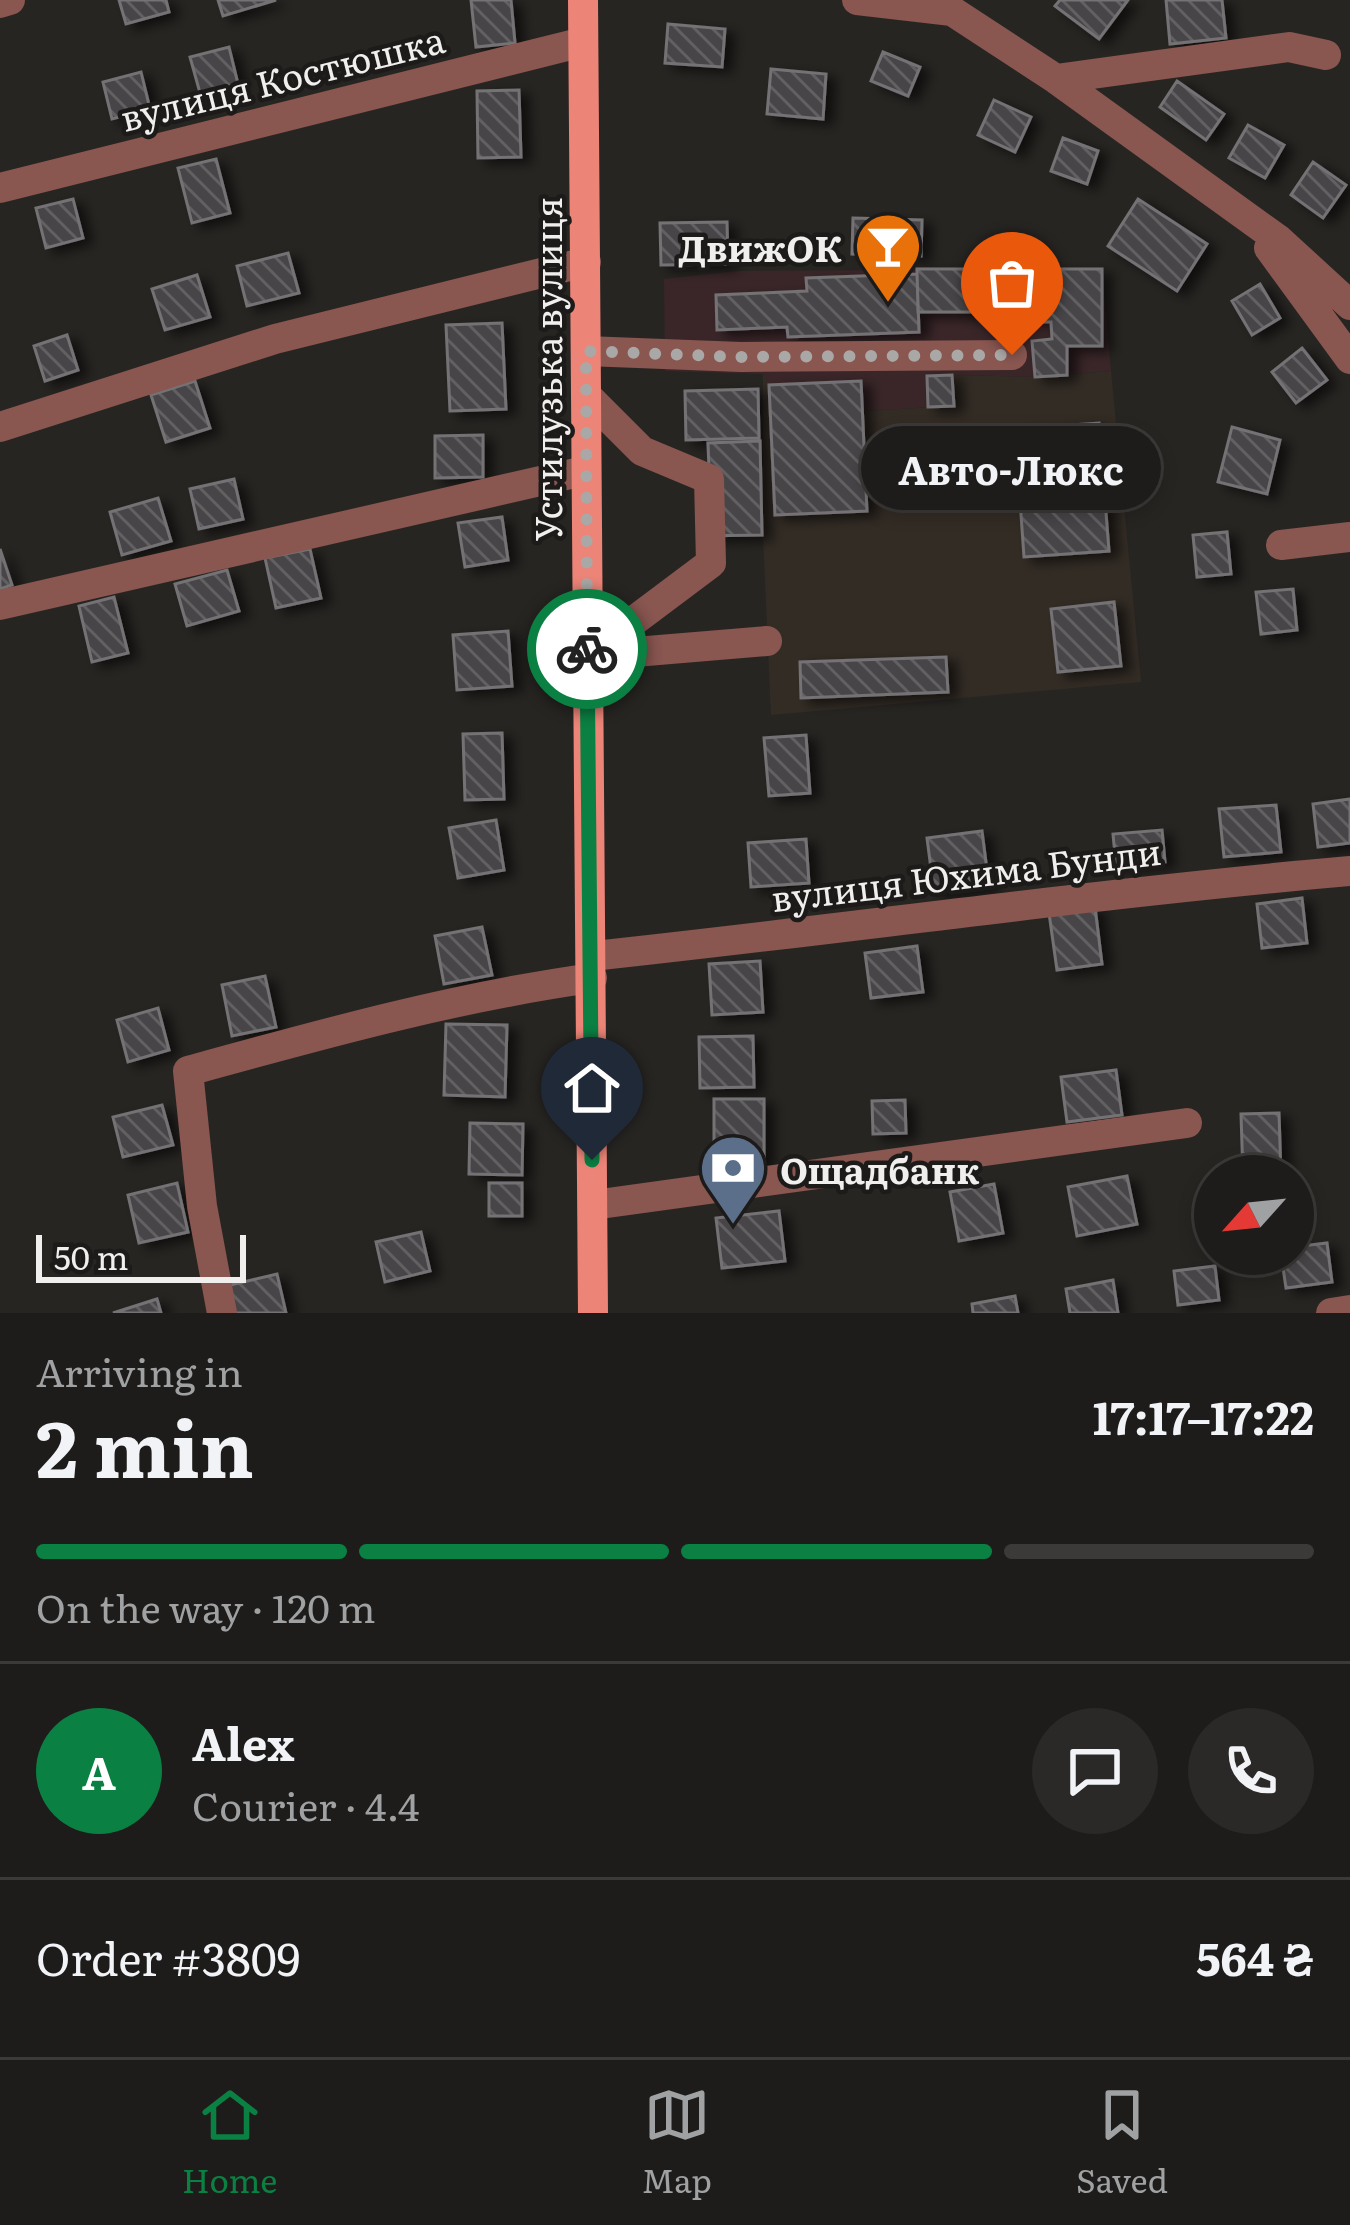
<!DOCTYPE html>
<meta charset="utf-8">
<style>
:root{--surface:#1d1c1a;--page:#2a2927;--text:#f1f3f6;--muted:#a0a1a2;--line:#3b3a39;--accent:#0b8043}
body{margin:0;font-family:Literata,serif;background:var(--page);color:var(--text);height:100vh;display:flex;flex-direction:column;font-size:45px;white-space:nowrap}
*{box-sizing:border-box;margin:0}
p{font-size:39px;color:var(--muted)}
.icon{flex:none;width:66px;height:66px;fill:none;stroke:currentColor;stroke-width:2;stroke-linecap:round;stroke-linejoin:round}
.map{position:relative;height:1313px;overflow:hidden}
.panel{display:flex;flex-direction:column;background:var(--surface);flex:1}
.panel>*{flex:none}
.needle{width:78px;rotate:243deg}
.tools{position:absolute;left:1194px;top:1155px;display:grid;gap:24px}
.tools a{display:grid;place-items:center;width:120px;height:120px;border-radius:50%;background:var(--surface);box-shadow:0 6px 18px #0003,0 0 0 3px var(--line);font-size:60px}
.scale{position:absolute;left:36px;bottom:30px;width:210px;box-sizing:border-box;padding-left:12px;border:6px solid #f1efee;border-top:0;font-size:33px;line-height:42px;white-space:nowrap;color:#f1efee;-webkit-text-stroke:9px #1d1b19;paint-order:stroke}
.pin{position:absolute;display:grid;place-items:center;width:102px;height:102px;color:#fff;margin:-123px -51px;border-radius:50% 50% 50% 0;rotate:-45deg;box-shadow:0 0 12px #0007}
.pin .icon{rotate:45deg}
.courier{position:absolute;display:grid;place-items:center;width:120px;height:120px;margin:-60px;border:9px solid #0b8043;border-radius:50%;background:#fff;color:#222;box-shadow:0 3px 15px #0007}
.bubble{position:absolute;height:84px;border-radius:42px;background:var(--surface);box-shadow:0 6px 18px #0003,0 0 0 3px var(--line);font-size:39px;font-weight:700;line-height:84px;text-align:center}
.head em{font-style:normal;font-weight:700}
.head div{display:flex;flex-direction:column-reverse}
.head{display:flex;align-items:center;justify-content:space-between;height:204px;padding:0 36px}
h1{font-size:78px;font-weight:700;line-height:90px}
.bar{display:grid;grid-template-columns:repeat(4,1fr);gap:18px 12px;align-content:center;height:144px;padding:0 36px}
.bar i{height:15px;border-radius:9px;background:var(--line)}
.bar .current{background:var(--accent)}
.bar p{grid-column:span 4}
.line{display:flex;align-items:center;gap:30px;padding:0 36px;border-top:3px solid var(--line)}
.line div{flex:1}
.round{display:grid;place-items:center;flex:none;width:126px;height:126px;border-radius:63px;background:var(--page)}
.menu{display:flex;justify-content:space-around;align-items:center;height:168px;border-top:3px solid var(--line);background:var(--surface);font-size:33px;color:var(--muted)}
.menu a{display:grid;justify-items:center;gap:6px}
.menu .current{color:var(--accent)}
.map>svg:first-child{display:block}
</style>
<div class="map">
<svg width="1350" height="1313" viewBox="0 0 1350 1313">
<defs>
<pattern id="building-back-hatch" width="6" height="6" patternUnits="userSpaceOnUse" patternTransform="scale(3)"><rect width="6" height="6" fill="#474547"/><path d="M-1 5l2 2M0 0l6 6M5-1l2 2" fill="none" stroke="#626062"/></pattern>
<filter id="shadow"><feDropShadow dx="9" dy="5" stdDeviation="6" flood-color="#0009"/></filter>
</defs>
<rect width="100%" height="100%" fill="#272522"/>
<path fill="#3a2629" d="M1102 269 1111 371 1035 377 953 375 954 406 863 411 861 382 769 385 763 374 665 371 664 279 738 271Z"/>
<path fill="#332c25" d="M1111 371 1141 682 771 715 763 535V374L770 385 861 381 864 411 953 406 952 375 1035 377Z"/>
<path fill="url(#building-back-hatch)" stroke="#757275" stroke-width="3" filter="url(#shadow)" d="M119 0H166L169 12 126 24Z
M218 0H276L223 16Z
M471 0H511L515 43 476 47Z
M1060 0H1128L1099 39 1055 6Z
M1166 0H1222L1226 38 1170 44Z
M668 24 725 29 722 67 665 63Z
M229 47 238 84 200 93 190 57Z
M883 52 920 67 908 96 871 81Z
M771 69 826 74 823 119 767 114Z
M141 72 150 109 112 119 103 82Z
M1177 81 1224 114 1206 140 1160 107Z
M519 90 521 157 478 158 477 91Z
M994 100 1031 117 1015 152 978 135Z
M1248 125 1284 145 1265 178 1229 158Z
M1063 138 1098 151 1087 184 1051 171Z
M216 159 230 213 192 223 178 168Z
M1313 162 1346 185 1323 218 1291 195Z
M73 199 83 238 46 248 36 208Z
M1138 199 1207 244 1177 291 1108 246Z
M853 218 922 220 921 256 852 254Z
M727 222 728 264 661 265 660 223Z
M288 253 299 293 247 306 237 266Z
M917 269H1102V346H1067V375L1035 377 1032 341 1052 339 1051 322H1042L1032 312H918Z
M917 274 919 332 788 337 787 327 717 330 716 295 807 291 806 278Z
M197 275 210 317 165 330 152 289Z
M1260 284 1280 318 1252 335 1232 301Z
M502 323 506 409 450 411 446 325Z
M67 335 78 370 45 381 34 346Z
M1302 348 1327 380 1296 403 1272 372Z
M952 375 954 406 928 407 927 376Z
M195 381 210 428 166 442 151 395Z
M861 381 867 511 775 515 769 385Z
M758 389 759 438 686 440 685 391Z
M1099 423 1109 551 1024 557 1015 429Z
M1232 427 1280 440 1267 494 1218 482Z
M483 435V477L435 478V436Z
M760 441 762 535 698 536 710 496 708 443Z
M234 479 243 519 199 529 190 489Z
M158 498 171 541 122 555 110 512Z
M502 517 508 560 465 567 458 523Z
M1227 532 1231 574 1197 577 1193 535Z
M0 549 12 585 0 589Z
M310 549 321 598 276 608 265 558Z
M227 570 239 611 187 626 175 584Z
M1293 589 1297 630 1261 634 1256 592Z
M114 597 128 653 92 662 79 606Z
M1114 602 1121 666 1058 672 1051 609Z
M508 631 512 686 457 690 453 635Z
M946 657 948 692 801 698 800 662Z
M502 733 504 799 465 800 463 734Z
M806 735 810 793 769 796 764 738Z
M1350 799V843L1318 847 1313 804Z
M1276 805 1281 852 1224 857 1219 809Z
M496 820 504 870 458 878 449 828Z
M1162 830 1165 862 1116 866 1113 834Z
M982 831 989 886 934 892 927 838Z
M806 839 809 883 751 887 748 843Z
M1302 898 1307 943 1262 948 1257 904Z
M1095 907 1102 964 1057 970 1049 913Z
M482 927 492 975 444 984 435 936Z
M917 946 923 992 871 998 865 953Z
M760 961 763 1012 712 1015 709 964Z
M265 976 276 1027 232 1036 222 985Z
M158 1008 169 1050 128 1062 117 1020Z
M446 1024 507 1025 505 1097 444 1095Z
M753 1036 754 1087 700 1088 699 1037Z
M1116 1070 1122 1115 1067 1122 1061 1077Z
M714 1099H764V1165H714Z
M905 1100 906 1133 873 1134 872 1101Z
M162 1105 173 1145 123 1157 113 1117Z
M1279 1113 1281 1176H1243L1241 1114Z
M470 1123 523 1124 522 1175 469 1174Z
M1127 1176 1137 1224 1077 1236 1068 1187Z
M177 1183 188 1232 139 1243 128 1195Z
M489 1183H522V1216H489Z
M994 1184 1003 1233 959 1241 950 1192Z
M779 1211 785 1261 722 1268 716 1218Z
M421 1232 430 1271 385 1282 376 1242Z
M1327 1243 1332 1282 1286 1288 1281 1254H1293V1247Z
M1215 1266 1219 1300 1178 1305 1174 1271Z
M277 1274 286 1313H232L226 1286Z
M1113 1280 1118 1313H1070L1066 1289Z
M1015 1296 1018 1313H973L972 1304Z
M157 1299 161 1313H113Z"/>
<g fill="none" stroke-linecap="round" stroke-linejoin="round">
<path stroke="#895650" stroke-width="30" d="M857 0 952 11 1056 79 1279 240 1350 305
M0 3 10 0
M1056 79 1289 47 1326 55
M0 188 583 42
M1269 248 1350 359
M586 351 741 357 1012 355
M586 395 642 451 709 479 711 563 587 656
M0 427 275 339 586 262
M1281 545 1350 537
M0 605 584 471
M587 656 767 641
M593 956C845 929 1097 893 1350 871
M593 1205 1187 1123
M222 1313 202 1206 188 1071C322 1034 455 997 592 978
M1331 1313 1350 1310"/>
<path stroke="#ec8478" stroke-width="30" d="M583 0 593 1313"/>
</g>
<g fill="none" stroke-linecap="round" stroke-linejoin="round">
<path stroke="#aaa8a7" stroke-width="12" stroke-dasharray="0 21.6" d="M587 649 586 351 741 357 1012 355"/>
<path stroke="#0b8043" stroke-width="15" d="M587 649 592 1160"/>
</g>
<defs>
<g id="bar-pin" transform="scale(3.45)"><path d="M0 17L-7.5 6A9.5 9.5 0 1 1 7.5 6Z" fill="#e8710a" stroke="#1d1b19"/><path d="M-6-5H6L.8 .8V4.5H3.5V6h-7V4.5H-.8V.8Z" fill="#fff"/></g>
<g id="bank-pin" transform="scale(3.45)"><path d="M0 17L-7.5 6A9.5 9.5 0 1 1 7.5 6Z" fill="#5c6f8a" stroke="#1d1b19"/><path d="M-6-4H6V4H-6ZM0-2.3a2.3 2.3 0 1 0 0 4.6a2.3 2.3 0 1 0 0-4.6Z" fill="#fff"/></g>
</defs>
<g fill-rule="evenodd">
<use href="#bar-pin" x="888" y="246"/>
<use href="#bank-pin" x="733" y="1168"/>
</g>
<g text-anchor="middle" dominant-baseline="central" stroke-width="9" stroke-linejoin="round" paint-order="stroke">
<g font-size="36" fill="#f1efee" stroke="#1d1b19">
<text transform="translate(282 77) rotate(-14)">вулиця Костюшка</text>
<text transform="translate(546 369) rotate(-90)">Устилузька вулиця</text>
<text transform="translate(966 873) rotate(-7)">вулиця Юхима Бунди</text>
</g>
<g font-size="36" font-weight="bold" fill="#f1efee" stroke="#1d1b19" text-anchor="end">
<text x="842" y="246">ДвижОК</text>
<text x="780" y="1168" text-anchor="start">Ощадбанк</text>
</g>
</g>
</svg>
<div class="tools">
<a><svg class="needle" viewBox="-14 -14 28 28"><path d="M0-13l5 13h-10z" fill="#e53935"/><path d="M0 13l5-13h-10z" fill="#a0a1a2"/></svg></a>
</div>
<div class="scale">50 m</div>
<div class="pin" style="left:1012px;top:355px;background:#ea580c"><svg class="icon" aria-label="bag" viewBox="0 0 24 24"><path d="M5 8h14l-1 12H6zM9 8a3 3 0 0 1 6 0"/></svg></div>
<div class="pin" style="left:592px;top:1160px;background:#1f2937"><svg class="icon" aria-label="home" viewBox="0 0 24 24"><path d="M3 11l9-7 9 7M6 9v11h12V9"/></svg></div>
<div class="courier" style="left:587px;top:649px"><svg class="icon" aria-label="bike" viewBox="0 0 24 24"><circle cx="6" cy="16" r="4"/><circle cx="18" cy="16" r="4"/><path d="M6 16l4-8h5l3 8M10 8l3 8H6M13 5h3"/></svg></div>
<div class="bubble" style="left:861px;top:426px;width:300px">Авто-Люкс</div>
</div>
<section class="panel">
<div class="head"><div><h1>2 min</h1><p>Arriving in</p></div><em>17:17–17:22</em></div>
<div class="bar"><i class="current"></i><i class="current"></i><i class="current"></i><i></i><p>On the way · 120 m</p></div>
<div class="line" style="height:216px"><b class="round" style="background:var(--accent);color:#fff">A</b><div><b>Alex</b><p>Courier · 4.4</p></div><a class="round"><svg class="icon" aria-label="chat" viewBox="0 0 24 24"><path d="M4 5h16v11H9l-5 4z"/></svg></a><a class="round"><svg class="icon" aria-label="phone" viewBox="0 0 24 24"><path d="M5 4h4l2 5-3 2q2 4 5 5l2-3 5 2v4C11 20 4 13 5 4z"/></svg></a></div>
<div class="line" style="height:156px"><div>Order #3809</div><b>564 ₴</b></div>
</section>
<nav class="menu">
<a class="current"><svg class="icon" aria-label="home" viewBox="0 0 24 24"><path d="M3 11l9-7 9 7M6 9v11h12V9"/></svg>Home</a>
<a><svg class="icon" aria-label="map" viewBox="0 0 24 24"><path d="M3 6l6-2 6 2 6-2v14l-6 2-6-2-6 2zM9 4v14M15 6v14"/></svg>Map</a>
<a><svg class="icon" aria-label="saved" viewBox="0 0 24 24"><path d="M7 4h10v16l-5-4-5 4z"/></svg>Saved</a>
</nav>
